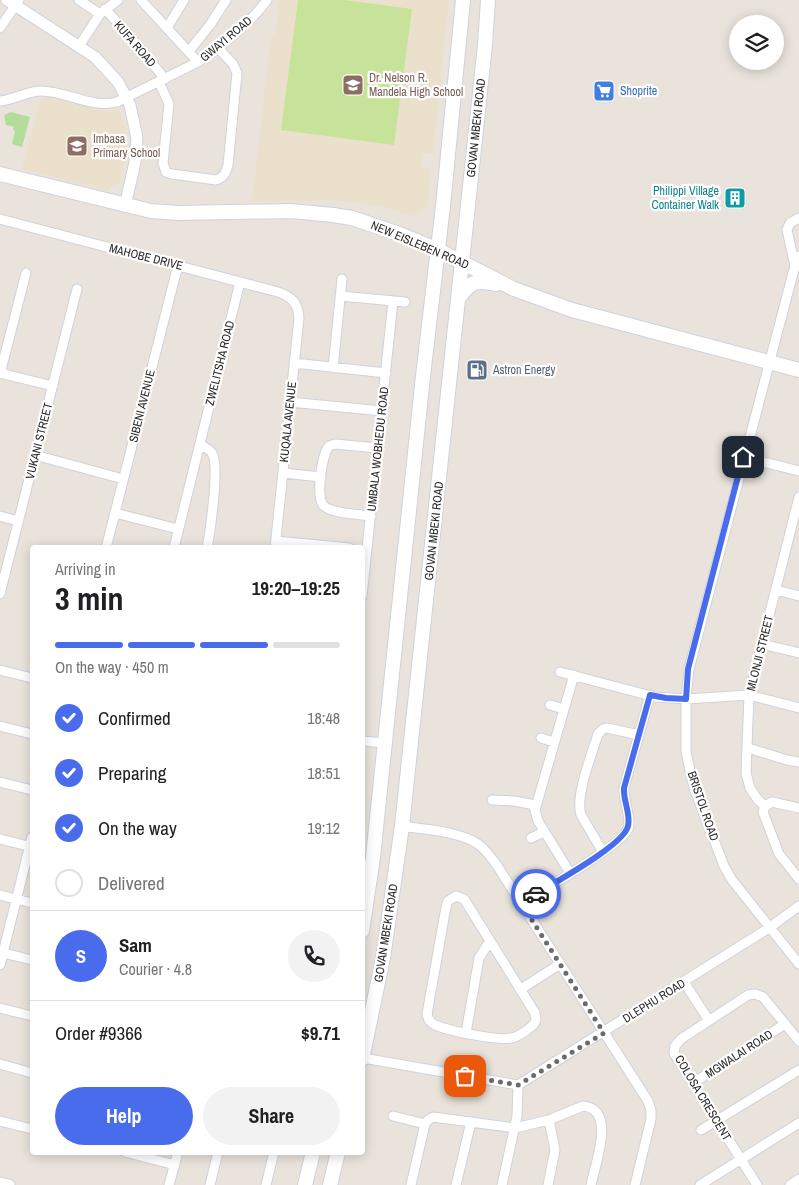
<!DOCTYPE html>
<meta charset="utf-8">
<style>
:root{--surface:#fff;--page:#f2f2f2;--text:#202124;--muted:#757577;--line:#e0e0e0;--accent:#486ceb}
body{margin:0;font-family:"Archivo Narrow",sans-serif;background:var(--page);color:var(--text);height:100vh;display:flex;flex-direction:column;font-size:19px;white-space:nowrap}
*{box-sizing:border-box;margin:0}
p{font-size:16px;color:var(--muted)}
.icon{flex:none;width:28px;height:28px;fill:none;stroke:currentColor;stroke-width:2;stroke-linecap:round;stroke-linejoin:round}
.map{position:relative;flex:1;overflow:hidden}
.sheet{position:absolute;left:30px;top:545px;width:335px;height:610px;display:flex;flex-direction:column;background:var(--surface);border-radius:5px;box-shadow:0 2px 12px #0003}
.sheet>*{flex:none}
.tools{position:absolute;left:729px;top:15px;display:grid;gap:10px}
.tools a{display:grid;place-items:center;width:55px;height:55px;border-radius:50%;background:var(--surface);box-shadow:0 2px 12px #0003;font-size:25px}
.pin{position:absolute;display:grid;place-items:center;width:42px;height:42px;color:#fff;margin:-21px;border-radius:10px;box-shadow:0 2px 8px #0006}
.courier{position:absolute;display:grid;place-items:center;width:50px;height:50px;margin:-25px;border:4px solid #486ceb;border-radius:50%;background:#fff;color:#222;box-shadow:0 1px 6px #0007}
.overview em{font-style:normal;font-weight:700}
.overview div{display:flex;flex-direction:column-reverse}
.overview{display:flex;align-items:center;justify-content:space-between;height:85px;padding:0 25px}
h1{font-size:32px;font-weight:700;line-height:38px}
.bar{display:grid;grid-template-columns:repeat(4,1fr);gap:8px 5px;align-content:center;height:60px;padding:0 25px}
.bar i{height:6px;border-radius:4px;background:var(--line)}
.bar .current{background:var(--accent)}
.bar p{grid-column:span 4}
.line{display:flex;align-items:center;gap:12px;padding:0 25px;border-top:1px solid var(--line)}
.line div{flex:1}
.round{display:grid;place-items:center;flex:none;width:52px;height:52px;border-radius:26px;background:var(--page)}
ol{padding:0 25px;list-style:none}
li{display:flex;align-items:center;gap:15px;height:55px}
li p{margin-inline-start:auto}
li .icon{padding:5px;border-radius:50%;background:var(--accent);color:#fff;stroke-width:4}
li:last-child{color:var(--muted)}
li i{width:28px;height:28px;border:2px solid var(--line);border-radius:50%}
.primary-button{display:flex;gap:10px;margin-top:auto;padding:10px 25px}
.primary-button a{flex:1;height:58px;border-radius:30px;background:var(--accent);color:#fff;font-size:20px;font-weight:700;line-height:58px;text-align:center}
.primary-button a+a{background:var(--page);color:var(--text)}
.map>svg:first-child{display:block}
</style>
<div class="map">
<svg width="799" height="1185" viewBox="0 0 799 1185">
<rect width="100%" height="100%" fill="#eae3dc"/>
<path fill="#ebe0cc" d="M279 0H449L433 153H422L421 167 431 169 428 206 412 216 392 209 363 203 335 200 252 201 271 36H275Z
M48 95 109 111 119 109 126 131 127 152 120 182 107 190 22 169 40 100Z"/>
<path fill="#b4dd9c" d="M11 112 30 117 22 147 12 144 15 131 13 130 14 127 6 125 4 115Z"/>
<path fill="#c6e399" d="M298 0H344L412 9 394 145 281 130Z"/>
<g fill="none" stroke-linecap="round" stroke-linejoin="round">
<g stroke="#ced2dd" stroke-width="11">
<path id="minor" d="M79 0 100 14
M141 0 198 62
M105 9 128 34 165 79
M0 28 19 0
M167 28 184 0
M79 46 100 14 118 0
M189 51 210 25 226 0
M159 82 169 104 163 163 166 172 172 174 216 180C224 178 226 172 228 165L237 73 233 64 218 48
M0 101C14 100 27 91 41 91 67 91 92 109 117 102L198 62C223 45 249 25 267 0
M0 219 278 292C292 297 298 303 299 318L275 548
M799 256 793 273 689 669 686 699V752L694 788 724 866 732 880 799 964
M795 266 787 230 790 223 799 218
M340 296 405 302
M294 363 386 373
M333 368 342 279
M0 373 53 386
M0 374 26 273
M290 402 382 411
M200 444C204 447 209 449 212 453 220 465 210 532 207 548
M35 455 123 479
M743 457 799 471
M283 473 321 477
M115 513 178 529
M0 516 18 521
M371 516C359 514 333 514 324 506 315 499 322 454 329 446L335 444 377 448
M276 541 349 548
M106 548 178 265
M174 548 240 282
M776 590 799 596
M0 594 77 289
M362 596 393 301
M762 644 799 653
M0 670 32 678
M560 672 655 697 686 699 749 695 799 708
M550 705 564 709
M0 726 32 734
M541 738 554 742
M362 741 385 743
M748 748 787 760 799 762
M0 782 32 790
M492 800 514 801 535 805
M765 806 758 800 750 788 746 773 749 695 799 497
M799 808 772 802 765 806 763 812 779 854 799 879
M402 826C425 830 459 831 478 844 486 850 492 858 498 867L648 1101 651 1110V1119L635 1185
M531 838 544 832
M0 839 32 847
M603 852 581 815C575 795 592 754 598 734L603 729 607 728 639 735
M570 873 538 821 535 810 574 675
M0 895 32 903
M456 896 464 899 535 1013C535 1015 536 1018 536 1020 534 1027 518 1037 511 1038 498 1041 449 1031 435 1025 430 1023 428 1019 427 1014L446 907 448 901Z
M521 903C541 891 621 846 628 829 632 818 623 801 624 788L650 695
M0 952 32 960
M0 965 32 837
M684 982 708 1019
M521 989 560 964
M0 1008 32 1016
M466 1033 479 958 490 941
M363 1058 518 1085 769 928 799 906
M0 1064 32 1073
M693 1083 785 1024
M393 1116 425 1124
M0 1121 32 1129
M701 1130 799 1070
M125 1152 175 1165
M169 1185 178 1152
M210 1185 218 1152
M266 1185 274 1152
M411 1185 425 1124 428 1120 433 1117 515 1128 549 1120 583 1106C617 1109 595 1164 591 1185
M456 1185 471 1122
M502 1185 517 1116 518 1085
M548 1185 555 1150 549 1120
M700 1185 799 1123
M757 1185 674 1053 675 1046 681 1039 748 995 755 994 763 997 799 1041
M790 1185 799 1179"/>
</g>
<g stroke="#ced2dd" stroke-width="13">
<path id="tertiary" d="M7 0 95 57 118 82 130 105 137 138 135 162 125 206
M0 1183 9 1185"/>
</g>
<g stroke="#ced2dd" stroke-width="16">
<path id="secondary" d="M0 174 151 211 178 213 291 211 333 215 352 218 402 235 438 250 514 289 572 310 799 370
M458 299C470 282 475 279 496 284
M362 931 373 857 423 376 443 206 463 0
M362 1059 383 958 402 826 485 45 488 0
M305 1185 313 1152
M330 1185 338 1152"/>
</g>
<use href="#minor" stroke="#fff" stroke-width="9"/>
<use href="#tertiary" stroke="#fff" stroke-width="11"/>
<use href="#secondary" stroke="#fff" stroke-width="14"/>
</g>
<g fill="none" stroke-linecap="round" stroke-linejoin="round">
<path stroke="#6d6a68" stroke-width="5" stroke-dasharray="0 9" d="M465 1076 518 1085 604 1033 521 903 536 894"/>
<path stroke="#486ceb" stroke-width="6" d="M536 894C555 882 624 845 628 826 631 814 623 801 624 788L650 695 666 698 686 699 688 669 743 457"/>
</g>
<defs>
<g id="school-square" transform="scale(1.125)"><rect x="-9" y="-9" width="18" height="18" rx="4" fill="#8d6e63" stroke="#fff"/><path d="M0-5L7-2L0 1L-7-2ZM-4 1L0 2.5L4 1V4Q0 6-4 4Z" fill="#fff"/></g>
<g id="supermarket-square" transform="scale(1.125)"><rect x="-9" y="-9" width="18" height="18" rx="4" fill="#3f7fe0" stroke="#fff"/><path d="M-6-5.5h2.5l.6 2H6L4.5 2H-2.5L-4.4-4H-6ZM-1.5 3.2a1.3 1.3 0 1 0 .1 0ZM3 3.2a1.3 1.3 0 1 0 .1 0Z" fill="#fff"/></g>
<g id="building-square" transform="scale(1.125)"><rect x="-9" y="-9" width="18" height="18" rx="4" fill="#0f9aa8" stroke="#fff"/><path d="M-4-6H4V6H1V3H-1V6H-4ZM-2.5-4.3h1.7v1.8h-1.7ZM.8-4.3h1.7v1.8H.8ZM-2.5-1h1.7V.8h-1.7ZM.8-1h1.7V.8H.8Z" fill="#fff"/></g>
<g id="fuel-square" transform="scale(1.125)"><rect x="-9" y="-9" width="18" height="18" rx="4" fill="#5c6f8a" stroke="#fff"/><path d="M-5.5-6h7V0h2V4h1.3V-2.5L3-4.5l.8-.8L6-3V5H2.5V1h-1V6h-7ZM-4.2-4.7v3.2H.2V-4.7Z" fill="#fff"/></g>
</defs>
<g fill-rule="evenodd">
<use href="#school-square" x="353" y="85"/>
<use href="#supermarket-square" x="604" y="91"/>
<use href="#school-square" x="77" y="146"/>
<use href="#building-square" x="735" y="198"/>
<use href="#fuel-square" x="477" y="370"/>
</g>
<g text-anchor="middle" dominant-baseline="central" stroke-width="4.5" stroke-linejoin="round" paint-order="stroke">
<g font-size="12" fill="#292929" stroke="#fff">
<text transform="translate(226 39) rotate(-40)">GWAYI ROAD</text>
<text transform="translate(135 44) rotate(49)">KUFA ROAD</text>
<text transform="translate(476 128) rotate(-84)">GOVAN MBEKI ROAD</text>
<text transform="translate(420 245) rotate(23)">NEW EISLEBEN ROAD</text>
<text transform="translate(146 257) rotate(14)">MAHOBE DRIVE</text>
<text transform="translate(220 363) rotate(-76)">ZWELITSHA ROAD</text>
<text transform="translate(142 406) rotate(-76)">SIBENI AVENUE</text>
<text transform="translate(288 422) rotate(-84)">KUQALA AVENUE</text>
<text transform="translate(39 441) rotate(-76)">VUKANI STREET</text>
<text transform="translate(378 449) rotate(-84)">UMBALA WOBHEDU ROAD</text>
<text transform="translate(434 531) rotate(-84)">GOVAN MBEKI ROAD</text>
<text transform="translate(760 653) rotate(-76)">MLONJI STREET</text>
<text transform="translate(703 806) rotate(71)">BRISTOL ROAD</text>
<text transform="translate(386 933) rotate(-81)">GOVAN MBEKI ROAD</text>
<text transform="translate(654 1001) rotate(-32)">DLEPHU ROAD</text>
<text transform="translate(739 1054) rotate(-33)">MGWALAI ROAD</text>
<text transform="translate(703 1098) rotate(59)">COLOSA CRESCENT</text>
</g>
<g font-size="12" fill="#785e54" stroke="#fff" text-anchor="start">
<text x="369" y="78">Dr. Nelson R.<tspan x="369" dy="14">Mandela High School</tspan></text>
<text x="93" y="139">Imbasa<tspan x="93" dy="14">Primary School</tspan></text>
</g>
<g font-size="12" fill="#366cbe" stroke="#fff" text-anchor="start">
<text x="620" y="91">Shoprite</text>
</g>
<g font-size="12" fill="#0d838f" stroke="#fff" text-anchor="end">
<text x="719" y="191">Philippi Village<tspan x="719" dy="14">Container Walk</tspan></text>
</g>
<g font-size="12" fill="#4e5e75" stroke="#fff" text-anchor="start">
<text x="493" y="370">Astron Energy</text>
</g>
</g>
</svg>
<div class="tools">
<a><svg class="icon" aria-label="layers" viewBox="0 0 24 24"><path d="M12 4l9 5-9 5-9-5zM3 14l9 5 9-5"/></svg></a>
</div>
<div class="pin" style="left:465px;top:1076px;background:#ea580c"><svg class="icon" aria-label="bag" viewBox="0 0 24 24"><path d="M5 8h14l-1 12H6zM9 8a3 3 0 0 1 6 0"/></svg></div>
<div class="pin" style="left:743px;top:457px;background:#1f2937"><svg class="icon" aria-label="home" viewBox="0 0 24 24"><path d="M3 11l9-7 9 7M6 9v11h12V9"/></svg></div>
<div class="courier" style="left:536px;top:894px"><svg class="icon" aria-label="car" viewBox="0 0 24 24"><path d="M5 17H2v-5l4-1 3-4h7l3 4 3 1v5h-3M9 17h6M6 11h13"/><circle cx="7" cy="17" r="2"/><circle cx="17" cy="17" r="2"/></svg></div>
<section class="sheet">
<div class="overview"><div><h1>3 min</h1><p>Arriving in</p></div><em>19:20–19:25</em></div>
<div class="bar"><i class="current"></i><i class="current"></i><i class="current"></i><i></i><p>On the way · 450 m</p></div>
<ol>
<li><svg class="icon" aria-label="check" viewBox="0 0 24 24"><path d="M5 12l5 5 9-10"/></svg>Confirmed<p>18:48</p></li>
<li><svg class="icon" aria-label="check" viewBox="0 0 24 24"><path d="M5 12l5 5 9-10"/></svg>Preparing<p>18:51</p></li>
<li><svg class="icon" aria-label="check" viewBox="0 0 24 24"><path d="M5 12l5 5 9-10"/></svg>On the way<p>19:12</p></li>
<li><i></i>Delivered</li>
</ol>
<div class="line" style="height:90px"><b class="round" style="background:var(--accent);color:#fff">S</b><div><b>Sam</b><p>Courier · 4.8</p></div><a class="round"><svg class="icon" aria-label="phone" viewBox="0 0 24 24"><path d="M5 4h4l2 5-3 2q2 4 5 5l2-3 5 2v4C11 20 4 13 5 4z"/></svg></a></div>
<div class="line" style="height:65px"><div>Order #9366</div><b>$9.71</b></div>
<div class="primary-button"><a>Help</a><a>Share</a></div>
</section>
</div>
